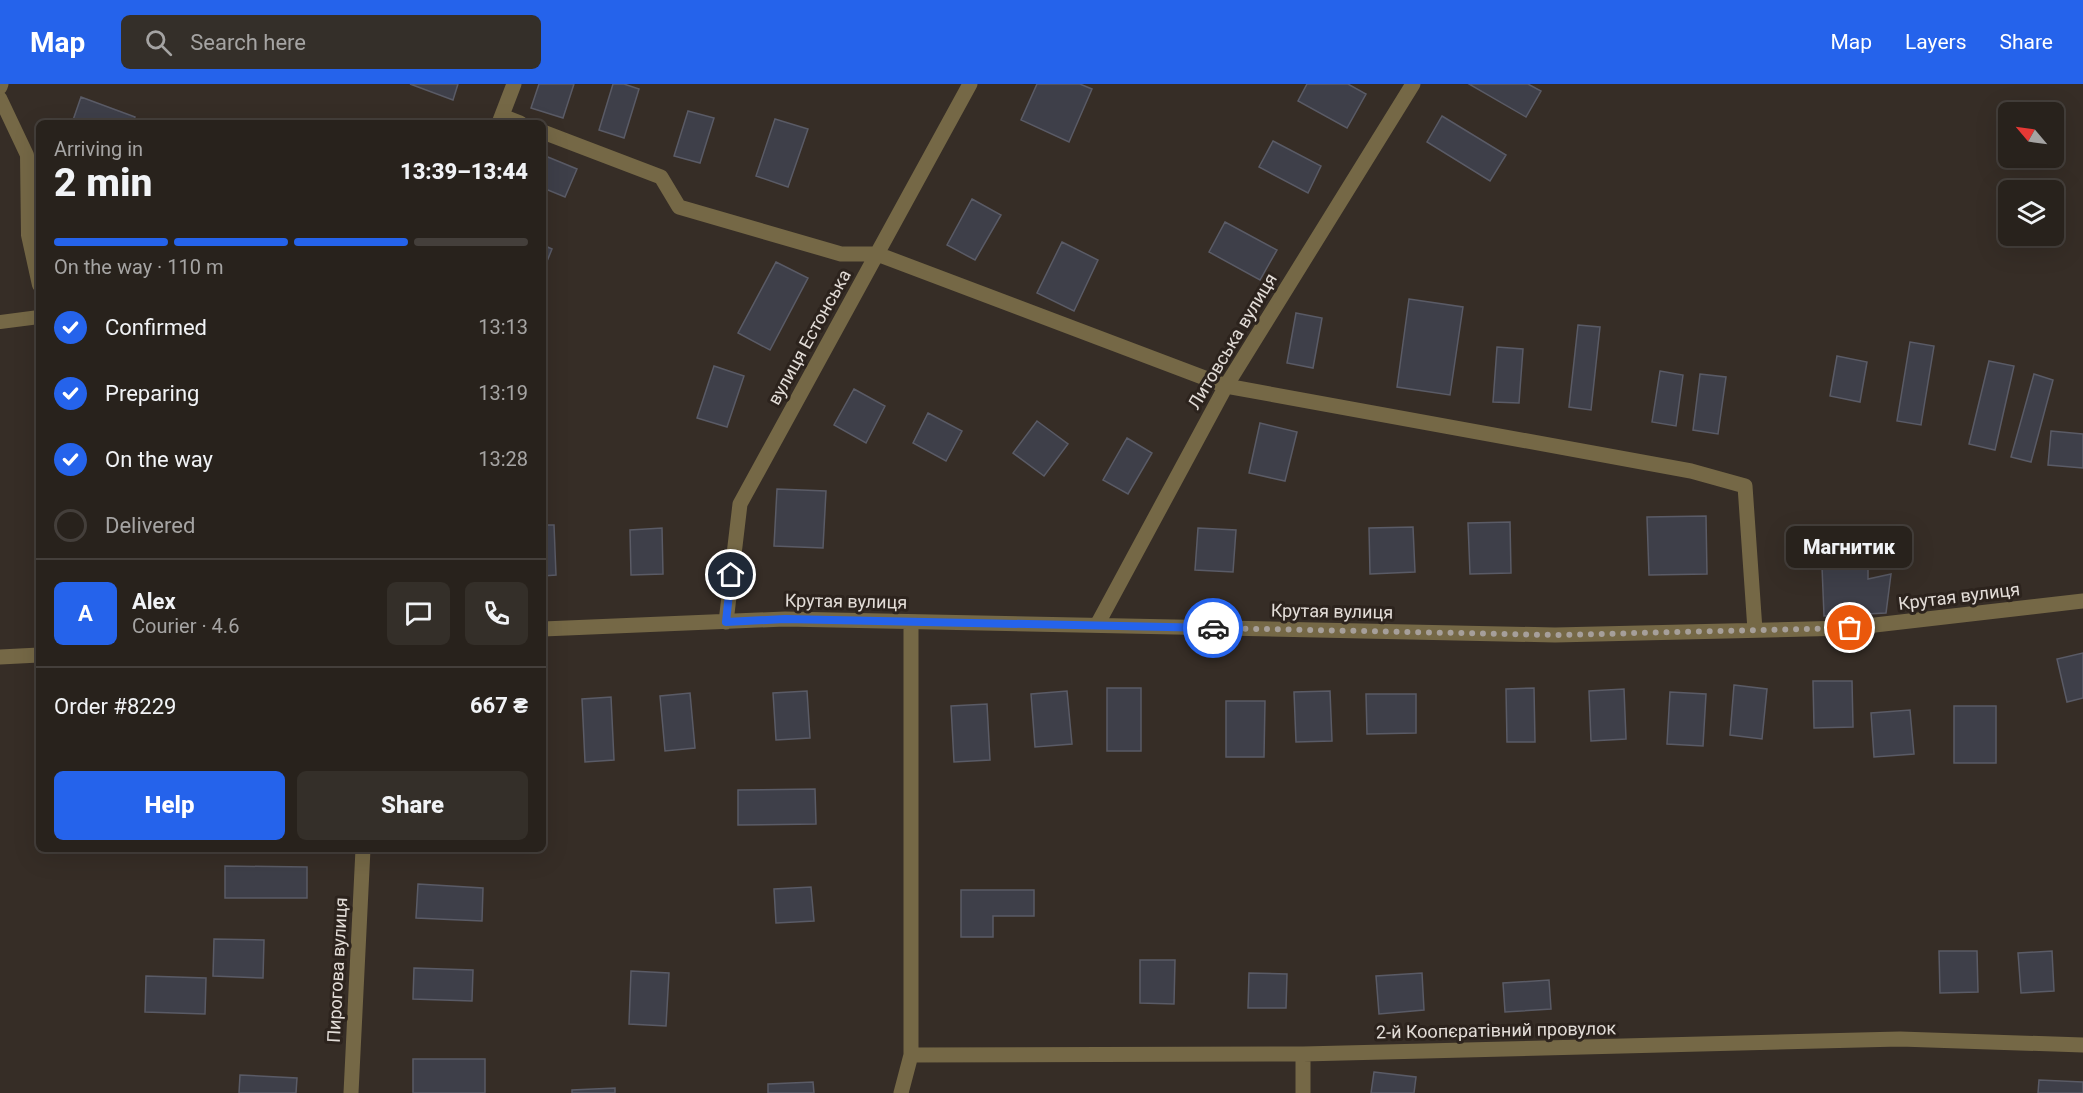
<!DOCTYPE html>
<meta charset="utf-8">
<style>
:root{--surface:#28221c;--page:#342f29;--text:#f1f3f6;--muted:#a5a4a3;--line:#443f3b;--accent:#2563eb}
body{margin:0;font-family:Roboto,sans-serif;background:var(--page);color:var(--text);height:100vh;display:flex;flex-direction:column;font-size:22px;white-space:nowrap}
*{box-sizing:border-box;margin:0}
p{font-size:20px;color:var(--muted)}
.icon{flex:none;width:33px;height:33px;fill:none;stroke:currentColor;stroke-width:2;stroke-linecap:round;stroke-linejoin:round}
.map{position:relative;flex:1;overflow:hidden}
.sheet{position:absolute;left:36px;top:36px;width:510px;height:732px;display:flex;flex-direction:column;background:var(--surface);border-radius:9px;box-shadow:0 6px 24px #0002,0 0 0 2px var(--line)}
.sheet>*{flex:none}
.needle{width:39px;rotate:299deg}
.buttons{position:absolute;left:1998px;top:18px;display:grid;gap:12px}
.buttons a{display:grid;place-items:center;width:66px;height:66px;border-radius:9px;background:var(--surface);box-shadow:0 6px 24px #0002,0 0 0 2px var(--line);font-size:30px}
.pin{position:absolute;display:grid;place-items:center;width:51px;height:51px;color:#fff;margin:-26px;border:3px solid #fff;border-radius:50%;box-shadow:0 2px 6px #0007}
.courier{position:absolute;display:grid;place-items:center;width:60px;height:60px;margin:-30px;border:4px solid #2563eb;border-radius:50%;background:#fff;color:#222;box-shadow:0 2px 8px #0007}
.bubble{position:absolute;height:42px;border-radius:9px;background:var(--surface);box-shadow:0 6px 24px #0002,0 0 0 2px var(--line);font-size:20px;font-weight:800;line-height:42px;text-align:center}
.overview em{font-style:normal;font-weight:800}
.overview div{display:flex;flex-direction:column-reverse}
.overview{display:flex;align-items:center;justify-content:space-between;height:102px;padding:0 18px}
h1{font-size:39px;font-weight:800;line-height:45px}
.bar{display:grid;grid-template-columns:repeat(4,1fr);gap:9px 6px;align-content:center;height:72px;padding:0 18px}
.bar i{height:8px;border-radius:4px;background:var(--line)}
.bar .current{background:var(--accent)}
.bar p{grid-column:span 4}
.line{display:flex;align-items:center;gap:15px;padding:0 18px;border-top:2px solid var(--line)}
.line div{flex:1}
.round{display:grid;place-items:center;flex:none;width:63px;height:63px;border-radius:9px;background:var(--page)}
ol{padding:0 18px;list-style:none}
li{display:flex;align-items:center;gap:18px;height:66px}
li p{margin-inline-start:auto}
li .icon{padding:6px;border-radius:50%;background:var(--accent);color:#fff;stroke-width:4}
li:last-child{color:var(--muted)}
li i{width:33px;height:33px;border:3px solid var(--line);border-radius:50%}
.primary-button{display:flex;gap:12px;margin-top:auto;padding:12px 18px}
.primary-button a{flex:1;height:69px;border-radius:9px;background:var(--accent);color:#fff;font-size:24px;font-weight:800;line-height:69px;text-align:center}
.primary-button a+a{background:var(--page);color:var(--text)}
header{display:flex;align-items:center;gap:36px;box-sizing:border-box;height:84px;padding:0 30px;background:var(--accent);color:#fff}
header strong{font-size:28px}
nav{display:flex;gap:33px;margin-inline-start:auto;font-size:21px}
.search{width:420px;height:54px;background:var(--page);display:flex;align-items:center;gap:15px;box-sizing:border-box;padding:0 21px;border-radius:9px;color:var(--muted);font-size:22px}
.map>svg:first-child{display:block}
</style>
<header>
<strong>Map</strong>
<div class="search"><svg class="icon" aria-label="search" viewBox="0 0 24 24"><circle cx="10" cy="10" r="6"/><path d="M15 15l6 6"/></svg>Search here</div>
<nav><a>Map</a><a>Layers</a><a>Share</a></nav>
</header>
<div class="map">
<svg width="2083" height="1009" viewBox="0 0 2083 1009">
<rect width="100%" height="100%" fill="#362d26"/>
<path fill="#3e3f49" stroke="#5a5b66" stroke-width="1.5" d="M410 0H458L453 16Z
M539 0H574L563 34 531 24Z
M613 0H624L639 5 624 54 599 46Z
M1037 0H1080L1092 5 1069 58 1021 36Z
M1307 0H1348L1366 10 1347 44 1298 17Z
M1469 0H1528L1541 7 1526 33Z
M81 13 135 33 133 39H72Z
M688 27 714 34 700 79 674 72Z
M1442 32 1506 71 1490 97 1427 58Z
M775 35 808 45 788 103 756 92Z
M1273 57 1321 82 1308 109 1259 83Z
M543 71 577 85 565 113 543 104Z
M972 115 1001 131 975 176 947 161Z
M1225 138 1277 166 1260 196 1209 168Z
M1062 158 1098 176 1074 227 1037 209Z
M543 161 552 165 543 187Z
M776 178 808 194 770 266 738 249Z
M1409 215 1463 223 1450 311 1397 303Z
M1296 229 1322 234 1313 284 1287 279Z
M1578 241 1600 243 1591 326 1569 323Z
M1910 258 1934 262 1921 341 1897 337Z
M1497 263 1523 265 1519 319 1493 318Z
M1837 272 1867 278 1860 318 1830 312Z
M1989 277 2014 282 1995 366 1969 360Z
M714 282 744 292 727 343 697 334Z
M1660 287 1683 291 1676 342 1652 338Z
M1700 290 1726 293 1718 350 1693 346Z
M2034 290 2053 296 2031 378 2011 373Z
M854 305 885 322 866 359 834 341Z
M928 329 962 347 946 377 913 359Z
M1037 337 1068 360 1044 392 1013 369Z
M1260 339 1297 348 1285 397 1249 389Z
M2051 347 2083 350V384L2048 381Z
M1127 354 1152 369 1128 410 1103 396Z
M777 405 826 407 823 464 774 462Z
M1706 432 1707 490 1649 491 1647 433Z
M1510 438 1511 489 1470 490 1468 439Z
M543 441H554L556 491 543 492Z
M1413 443 1415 488 1370 490 1369 444Z
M662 444 663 490 631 491 630 446Z
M1198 444 1236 446 1233 488 1195 486Z
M1868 482V495L1891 490 1886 529 1824 532 1822 483Z
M2083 569V614L2067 618 2057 575Z
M1813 597H1852L1853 643 1814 644Z
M1734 601 1767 605 1762 655 1730 651Z
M1107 604H1141V667H1107Z
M1534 604 1535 658H1507L1506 605Z
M1624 605 1626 655 1591 657 1589 607Z
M807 607 810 654 776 656 773 609Z
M1067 607 1072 660 1035 663 1031 610Z
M1330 607 1332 657 1296 658 1294 608Z
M1670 608 1706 610 1703 662 1667 660Z
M690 609 695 664 665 667 660 612Z
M1366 610H1416V649L1367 650Z
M611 613 614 676 585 678 582 615Z
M1226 617H1265L1264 673H1226Z
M987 620 990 676 954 678 951 622Z
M1954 622H1996V679H1954Z
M1910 626 1914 670 1874 673 1871 629Z
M815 705 816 740 738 741V706Z
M225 782 307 783V814H225Z
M418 800 483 804 482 837 416 834Z
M811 803 814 837 776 839 774 805Z
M961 806H1034V832H993V853H961Z
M214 855 264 856 263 894 213 892Z
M1939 867H1977L1978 908 1940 909Z
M2052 867 2054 907 2021 909 2018 869Z
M1140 876H1175L1174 920 1140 919Z
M414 884 473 886 472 917 413 915Z
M631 887 669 889 666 942 629 940Z
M1249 889 1287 890 1286 924H1248Z
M1422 889 1424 926 1379 930 1376 892Z
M146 892 206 894 205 930 145 928Z
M1549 896 1551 925 1505 928 1503 899Z
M413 975H485V1009H413Z
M1374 988 1416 993 1414 1009H1371Z
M240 991 297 994 296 1009H239Z
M2039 996 2083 998V1009H2038Z
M813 998 814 1009H768V1000Z
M615 1004V1009H572V1006Z"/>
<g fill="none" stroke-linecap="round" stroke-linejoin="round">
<path stroke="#756846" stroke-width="14" d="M0 14 27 71 28 151 39 201
M0 238 39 233"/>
<path stroke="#756846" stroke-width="15" d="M0 3 1 0
M502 32 520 39
M499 39 514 0
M543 48 661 93 679 123 841 170H877L1226 302 1691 387 1745 402 1755 546
M726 538 740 420 970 0
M1097 541 1226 302 1413 0
M543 545 785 535 1555 551 1849 544 2083 517
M0 573 39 571
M911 971 1303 970 1900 955 2083 961
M351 1009 363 765
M901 1009 911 971V538
M1303 1009V970"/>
</g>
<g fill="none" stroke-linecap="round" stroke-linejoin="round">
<path stroke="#a69f9a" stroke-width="6" stroke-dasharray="0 10.8" d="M1213 544 1555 551 1850 544"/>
<path stroke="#2563eb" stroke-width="8" d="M731 491 726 538 785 535 1213 544"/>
</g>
<g text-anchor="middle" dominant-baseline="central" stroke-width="6" stroke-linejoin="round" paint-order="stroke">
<g font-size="18" fill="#e3ddd8" stroke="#2c231d">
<text transform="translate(809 253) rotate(-61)">вулиця Естонська</text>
<text transform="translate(1232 257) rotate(-59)">Литовська вулиця</text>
<text transform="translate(1959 512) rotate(-7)">Крутая вулиця</text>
<text transform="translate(846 517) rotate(1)">Крутая вулиця</text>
<text transform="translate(1332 527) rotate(1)">Крутая вулиця</text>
<text transform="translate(337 886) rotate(-87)">Пирогова вулиця</text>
<text transform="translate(1496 946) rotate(-1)">2-й Коопєратівний провулок</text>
</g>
</g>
</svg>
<div class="buttons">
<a><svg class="needle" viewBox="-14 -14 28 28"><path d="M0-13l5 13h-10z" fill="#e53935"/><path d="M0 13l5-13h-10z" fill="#a5a4a3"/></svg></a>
<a><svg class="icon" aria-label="layers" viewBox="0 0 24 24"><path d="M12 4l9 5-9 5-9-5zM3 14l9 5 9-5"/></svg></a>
</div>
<div class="pin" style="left:1850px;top:544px;background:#ea580c"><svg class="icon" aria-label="bag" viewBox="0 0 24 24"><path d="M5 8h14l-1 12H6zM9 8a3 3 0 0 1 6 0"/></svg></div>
<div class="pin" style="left:731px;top:491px;background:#1f2937"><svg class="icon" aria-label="home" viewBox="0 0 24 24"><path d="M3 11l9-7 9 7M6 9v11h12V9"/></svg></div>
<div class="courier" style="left:1213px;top:544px"><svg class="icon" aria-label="car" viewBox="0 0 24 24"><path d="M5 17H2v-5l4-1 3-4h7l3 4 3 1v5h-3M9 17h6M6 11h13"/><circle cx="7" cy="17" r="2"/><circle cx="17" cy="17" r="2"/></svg></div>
<div class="bubble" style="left:1786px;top:442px;width:126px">Магнитик</div>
<section class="sheet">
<div class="overview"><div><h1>2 min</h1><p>Arriving in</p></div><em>13:39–13:44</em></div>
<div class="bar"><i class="current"></i><i class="current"></i><i class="current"></i><i></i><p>On the way · 110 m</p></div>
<ol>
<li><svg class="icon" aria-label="check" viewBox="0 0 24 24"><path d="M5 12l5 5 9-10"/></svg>Confirmed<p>13:13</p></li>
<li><svg class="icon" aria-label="check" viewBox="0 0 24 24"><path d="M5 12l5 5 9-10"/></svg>Preparing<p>13:19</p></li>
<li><svg class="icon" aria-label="check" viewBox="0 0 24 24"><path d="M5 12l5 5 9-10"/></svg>On the way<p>13:28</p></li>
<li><i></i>Delivered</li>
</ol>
<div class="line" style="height:108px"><b class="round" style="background:var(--accent);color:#fff">A</b><div><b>Alex</b><p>Courier · 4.6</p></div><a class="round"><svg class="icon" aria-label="chat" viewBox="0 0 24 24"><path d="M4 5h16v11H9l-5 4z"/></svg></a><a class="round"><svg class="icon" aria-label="phone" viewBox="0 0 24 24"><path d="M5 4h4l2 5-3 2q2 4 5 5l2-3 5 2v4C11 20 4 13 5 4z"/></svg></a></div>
<div class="line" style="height:78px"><div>Order #8229</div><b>667 ₴</b></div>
<div class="primary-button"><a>Help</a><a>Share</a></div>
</section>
</div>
